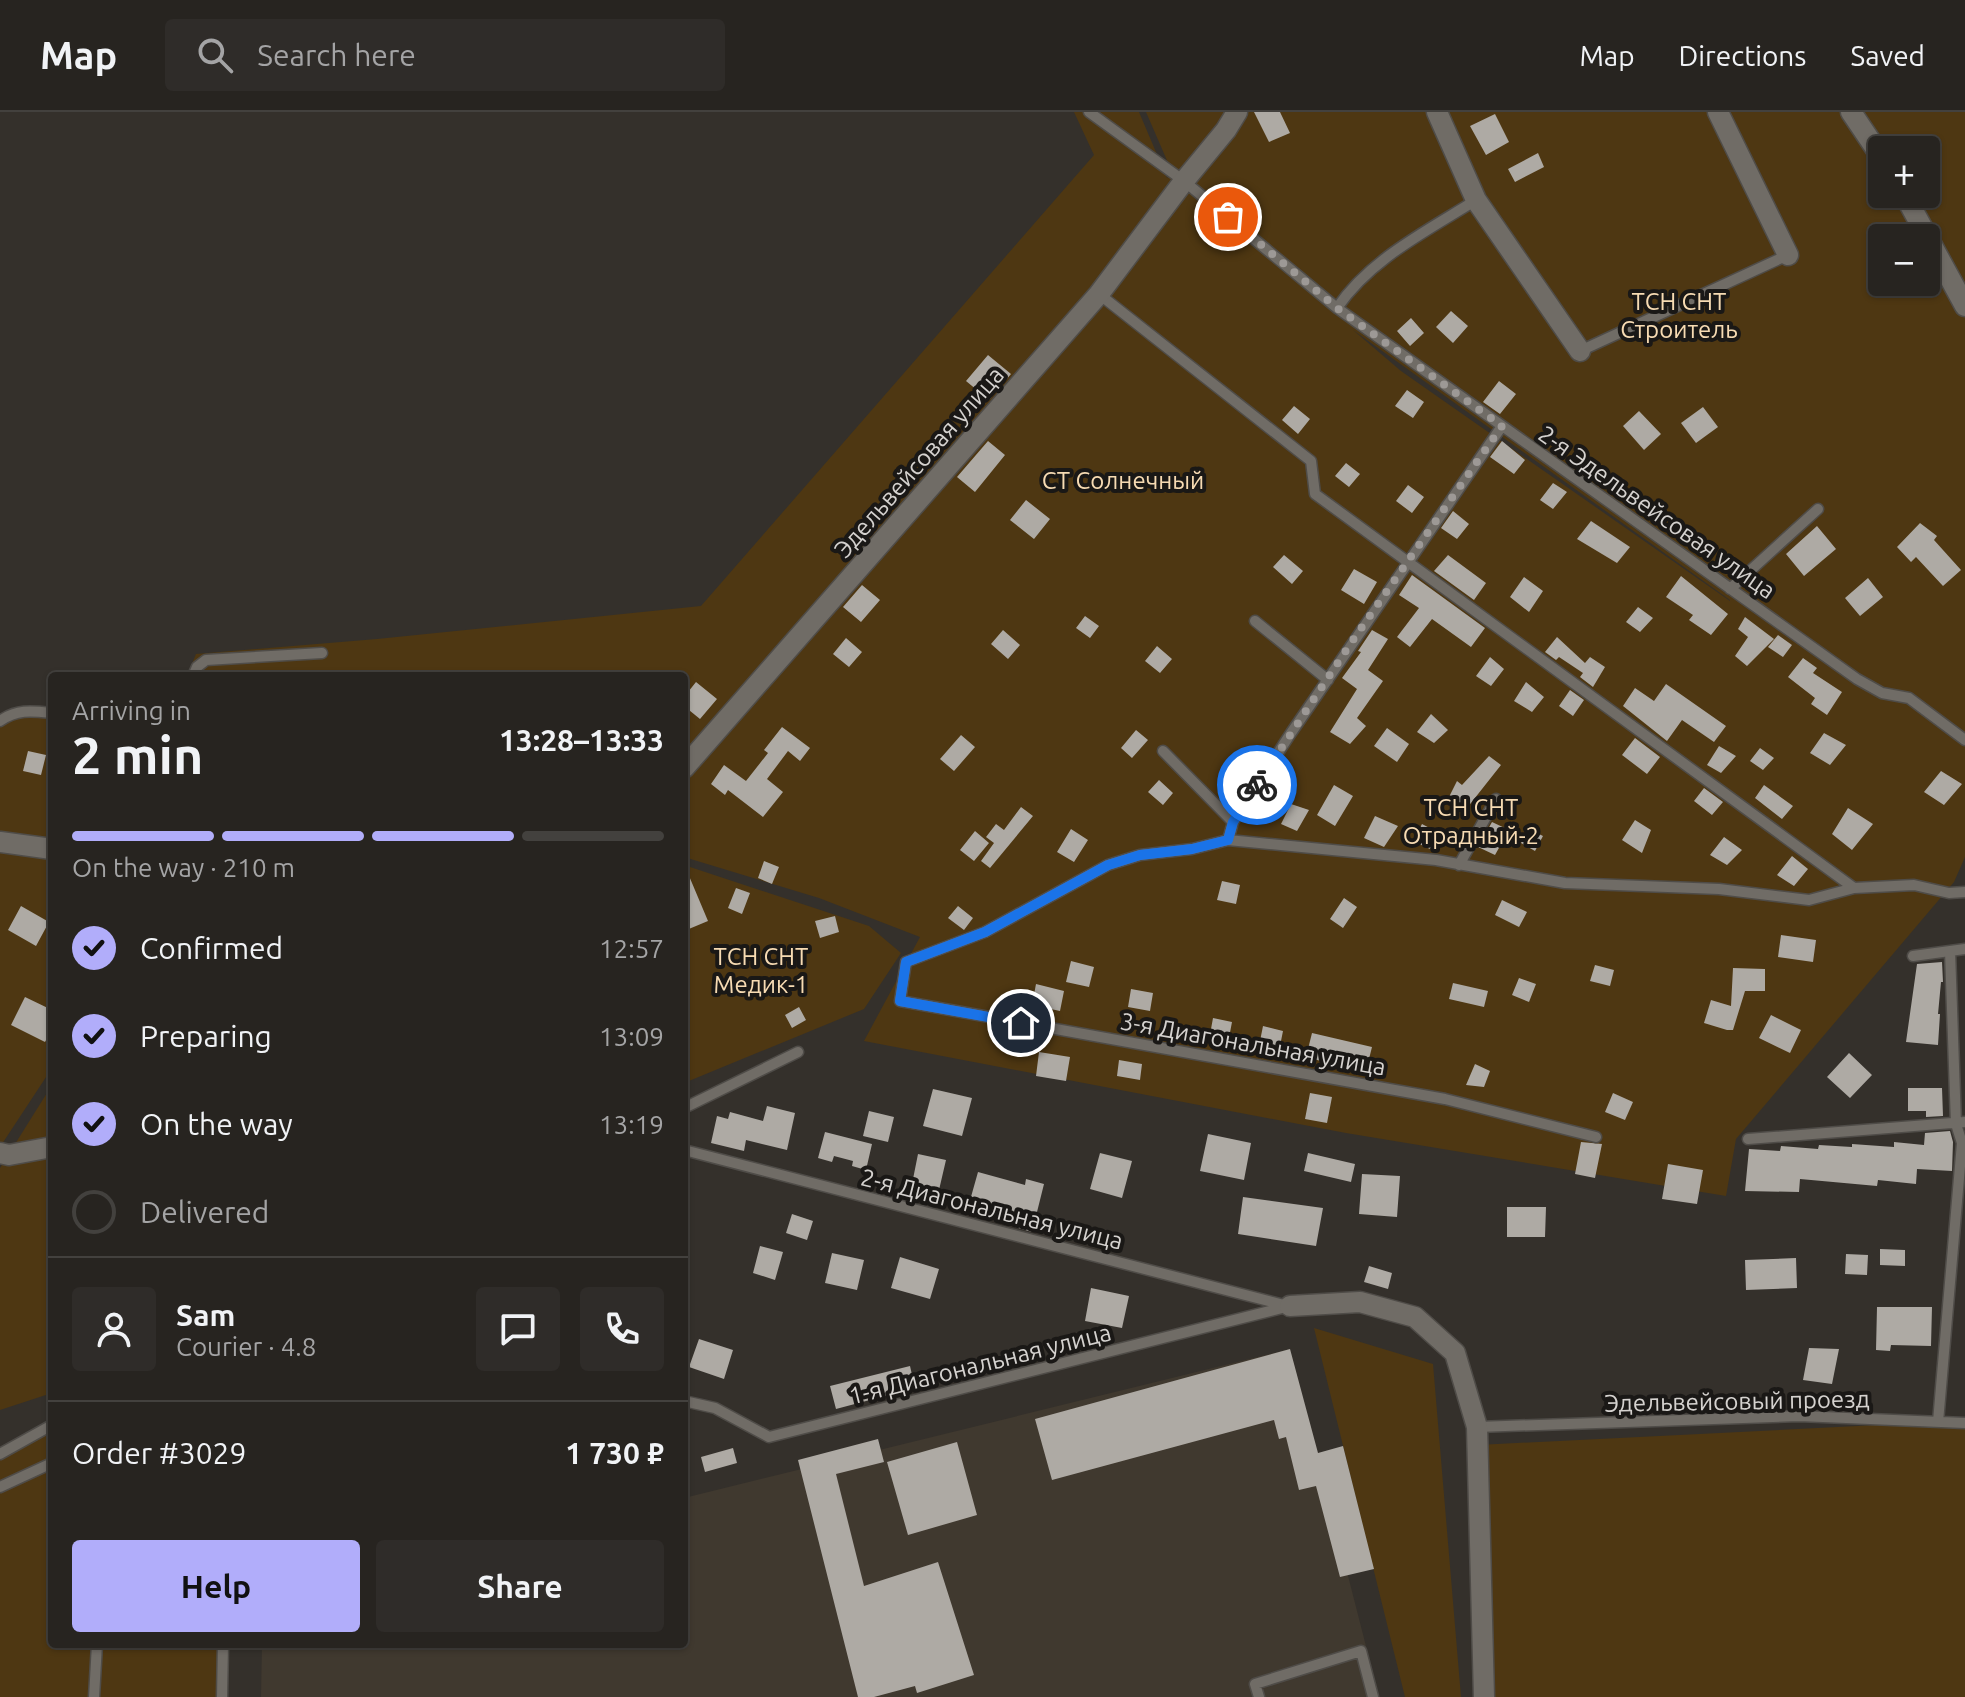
<!DOCTYPE html>
<meta charset="utf-8">
<style>
:root{--surface:#272420;--page:#2f2c29;--text:#f1f3f6;--muted:#a4a4a5;--line:#43413e;--accent:#b1adfa}
body{margin:0;font-family:Ubuntu,sans-serif;background:var(--page);color:var(--text);height:100vh;display:flex;flex-direction:column;font-size:30px;white-space:nowrap}
*{box-sizing:border-box;margin:0}
p{font-size:26px;color:var(--muted)}
.icon{flex:none;width:44px;height:44px;fill:none;stroke:currentColor;stroke-width:2;stroke-linecap:round;stroke-linejoin:round}
.map{position:relative;flex:1;overflow:hidden}
.panel{position:absolute;left:48px;top:560px;width:640px;height:976px;display:flex;flex-direction:column;background:var(--surface);border-radius:8px;box-shadow:0 2px 6px #0004,0 0 0 2px var(--line)}
.panel>*{flex:none}
.buttons{position:absolute;left:1868px;top:24px;display:grid;gap:16px}
.buttons a{display:grid;place-items:center;width:72px;height:72px;border-radius:8px;background:var(--surface);box-shadow:0 2px 6px #0004,0 0 0 2px var(--line);font-size:40px}
.pin{position:absolute;display:grid;place-items:center;width:68px;height:68px;color:#fff;margin:-34px;border:4px solid #fff;border-radius:50%;box-shadow:0 2px 8px #0007}
.courier{position:absolute;display:grid;place-items:center;width:80px;height:80px;margin:-40px;border:6px solid #1a73e8;border-radius:50%;background:#fff;color:#222;box-shadow:0 2px 10px #0007}
.overview em{font-style:normal;font-weight:700}
.overview div{display:flex;flex-direction:column-reverse}
.overview{display:flex;align-items:center;justify-content:space-between;height:136px;padding:0 24px}
h1{font-size:52px;font-weight:700;line-height:60px}
.bar{display:grid;grid-template-columns:repeat(4,1fr);gap:12px 8px;align-content:center;height:96px;padding:0 24px}
.bar i{height:10px;border-radius:6px;background:var(--line)}
.bar .active{background:var(--accent)}
.bar p{grid-column:span 4}
.line{display:flex;align-items:center;gap:20px;padding:0 24px;border-top:2px solid var(--line)}
.line div{flex:1}
.round{display:grid;place-items:center;flex:none;width:84px;height:84px;border-radius:8px;background:var(--page)}
ol{padding:0 24px;list-style:none}
li{display:flex;align-items:center;gap:24px;height:88px}
li p{margin-inline-start:auto}
li .icon{padding:8px;border-radius:50%;background:var(--accent);color:#111;stroke-width:4}
li:last-child{color:var(--muted)}
li i{width:44px;height:44px;border:4px solid var(--line);border-radius:50%}
.primary-button{display:flex;gap:16px;margin-top:auto;padding:16px 24px}
.primary-button a{flex:1;height:92px;border-radius:8px;background:var(--accent);color:#111;font-size:32px;font-weight:700;line-height:92px;text-align:center}
.primary-button a+a{background:var(--page);color:var(--text)}
header{display:flex;align-items:center;gap:48px;box-sizing:border-box;height:112px;padding:0 40px;background:var(--surface);border-bottom:2px solid var(--line)}
header strong{font-size:38px}
nav{display:flex;gap:44px;margin-inline-start:auto;font-size:28px}
.search{width:560px;height:72px;background:var(--page);display:flex;align-items:center;gap:20px;box-sizing:border-box;padding:0 28px;border-radius:8px;color:var(--muted);font-size:30px}
.map>svg:first-child{display:block}
</style>
<header>
<strong>Map</strong>
<div class="search"><svg class="icon" aria-label="search" viewBox="0 0 24 24"><circle cx="10" cy="10" r="6"/><path d="M15 15l6 6"/></svg>Search here</div>
<nav><a>Map</a><a>Directions</a><a>Saved</a></nav>
</header>
<div class="map">
<svg width="1965" height="1585" viewBox="0 0 1965 1585">
<rect width="100%" height="100%" fill="#34302b"/>
<path fill="#40392f" d="M1290 1237 1379 1585H261L262 1532H684V1386Z"/>
<path fill="#4e3712" fill-rule="evenodd" d="M1074 0H1139L1167 66 1172 60 1146 0H1965V745L1954 770 1736 1027 1726 1084 1346 1021 864 929 920 825 819 786 684 745V564H187L196 542 377 527 701 494 1094 43ZM1882 38H1926V82H1882ZM1882 126H1926V170H1882ZM1353 218 1730 488V489L1401 259Z
M52 597V956L0 1035V605Z
M684 753 869 814 901 841 864 897 684 971Z
M52 973V1281L0 1298V1056Z
M1314 1216 1433 1252 1461 1585H1405Z
M1938 1310 1965 1316V1585H1494L1478 1333Z
M52 1318V1532H220L219 1585H0V1345Z"/>
<path fill="#aeaaa4" d="M1254 0H1280L1290 21 1269 30Z
M1495 2 1509 30 1486 43 1470 14Z
M1538 41 1544 55 1515 70 1508 57Z
M1451 199 1468 214 1453 231 1436 215Z
M1411 206 1424 221 1410 234 1397 219Z
M988 243 1011 262 989 288 966 269Z
M1499 269 1516 282 1500 302 1483 290Z
M1407 278 1424 290 1413 306 1395 294Z
M1294 294 1310 307 1298 322 1282 308Z
M1703 295 1718 315 1696 331 1681 311Z
M1639 299 1661 322 1644 338 1623 314Z
M988 329 1005 343 975 380 957 365Z
M1502 329 1525 348 1514 362 1490 345Z
M1346 351 1360 362 1349 375 1335 364Z
M1553 371 1567 380 1553 397 1540 388Z
M1408 373 1424 385 1412 401 1396 389Z
M1026 388 1050 407 1034 427 1010 408Z
M1453 399 1469 412 1457 427 1441 416Z
M1591 409 1630 435 1617 451 1577 427Z
M1920 411 1937 424 1934 428 1961 458 1943 474 1916 445 1911 450 1897 435Z
M1817 414 1836 437 1804 464 1786 442Z
M1284 443 1303 459 1292 472 1273 455Z
M1448 443 1486 471 1474 488 1434 459Z
M1354 457 1377 470 1364 492 1341 478Z
M1412 463 1485 516 1471 535 1432 507 1410 535 1397 525 1419 496 1399 483Z
M1681 464 1728 502 1711 523 1689 508 1693 503 1666 485Z
M1524 465 1543 479 1529 500 1510 485Z
M1868 466 1883 485 1860 504 1845 486Z
M862 473 880 488 861 510 843 495Z
M1638 495 1653 506 1640 520 1626 510Z
M1085 504 1099 514 1090 526 1076 516Z
M1745 505 1774 527 1747 554 1735 544 1748 525 1738 517Z
M1003 518 1020 533 1008 547 991 532Z
M1372 518 1388 527 1368 558 1383 569 1357 606 1366 614 1350 632 1330 620 1357 577 1342 566 1361 540 1358 539Z
M1778 523 1792 533 1783 545 1768 535Z
M1557 525 1585 551 1590 545 1605 555 1593 575 1580 565 1583 561 1559 545 1556 548 1545 540Z
M846 526 862 540 849 555 833 542Z
M1157 534 1172 547 1160 561 1145 549Z
M1490 545 1504 557 1491 574 1476 564Z
M1803 546 1817 556 1813 561 1842 580 1827 603 1811 592 1815 586 1788 565Z
M696 570 717 587 700 607 684 594V585Z
M1526 570 1544 585 1532 600 1514 589Z
M1666 572 1726 614 1714 630 1682 608 1667 629 1623 594 1635 576 1654 589Z
M1570 578 1584 588 1573 604 1559 594Z
M1431 602 1448 618 1434 631 1417 620Z
M782 615 810 636 800 649 788 639 767 667 783 680 763 705 728 678 725 683 711 672 724 653 746 669 768 641 764 638Z
M1387 616 1409 632 1397 650 1374 634Z
M1136 618 1148 628 1132 646 1121 636Z
M1824 621 1846 633 1830 653 1810 641Z
M961 623 975 635 954 659 940 647Z
M1635 626 1660 645 1647 662 1622 643Z
M1719 634 1736 644 1721 661 1707 653Z
M1760 636 1774 646 1763 658 1750 649Z
M28 639 46 643 41 663 23 659Z
M1489 644 1501 653 1467 696 1449 685 1457 669 1462 673Z
M1941 659 1962 672 1944 693 1924 680Z
M1159 668 1173 681 1163 693 1148 680Z
M1334 673 1353 684 1335 714 1317 703Z
M1764 673 1793 694 1782 707 1755 686Z
M1704 676 1723 690 1712 703 1694 689Z
M1291 692 1309 698 1297 719 1281 712Z
M1021 695 1033 704 990 756 981 749 994 731 986 725 996 712 1004 718Z
M1848 696 1873 712 1852 738 1832 722Z
M1375 704 1398 714 1384 735 1364 726Z
M1635 708 1651 718 1642 741 1622 728Z
M1492 710 1509 718 1495 743 1478 735Z
M1422 712 1441 722 1430 737 1413 729Z
M1071 717 1088 728 1074 750 1057 740Z
M1529 717 1543 724 1535 739 1521 731Z
M975 719 989 731 974 749 960 738Z
M1724 725 1742 738 1727 753 1710 743Z
M1792 744 1808 757 1794 774 1777 763Z
M764 749 779 755 772 772 758 766Z
M684 752 708 809 684 819Z
M1222 769 1240 773 1236 792 1217 788Z
M736 776 750 781 742 802 728 796Z
M1344 786 1357 795 1343 816 1330 807Z
M1502 788 1527 800 1519 815 1495 803Z
M21 794 49 810 36 834 8 818Z
M958 794 973 806 964 818 948 806Z
M835 804 839 820 820 826 815 809Z
M1781 823 1816 828 1813 850 1778 845Z
M1071 849 1094 855 1089 875 1066 870Z
M1942 850 1943 870H1941L1938 902H1940L1938 933 1906 930 1917 852Z
M1595 853 1614 858 1610 874 1590 869Z
M1733 856 1765 857V879H1745L1733 918H1727L1704 911 1711 888 1731 894Z
M1519 866 1536 872 1529 890 1512 883Z
M1453 871 1488 879 1484 895 1449 887Z
M1036 872 1064 879 1060 899 1032 893Z
M1131 877 1153 881 1150 899 1128 895Z
M25 885 52 898V917L45 930 11 913Z
M799 895 806 908 792 916 785 903Z
M1771 903 1801 918 1790 941 1759 926Z
M1213 906 1232 910 1228 931 1209 928Z
M1263 914 1283 919 1278 944 1258 939Z
M1312 921 1372 935 1367 955 1322 945 1321 949 1306 945Z
M1039 940 1070 945 1066 969 1036 964Z
M1849 941 1872 963 1850 986 1827 965Z
M1119 948 1142 952 1140 968 1117 964Z
M1475 952 1490 959 1484 975 1466 973Z
M1908 976H1942L1943 1004 1926 1005V999H1908Z
M933 977 972 986 962 1024 923 1014Z
M1310 981 1332 985 1327 1011 1305 1007Z
M1613 981 1633 990 1625 1008 1605 1000Z
M767 994 795 1001 787 1038 746 1028 744 1039 711 1031 717 1004 728 1007 730 1000 763 1009Z
M869 999 894 1005 888 1030 863 1024Z
M1950 1019 1953 1030 1952 1059 1917 1057 1916 1072 1878 1068 1877 1074 1800 1067 1799 1080 1745 1079 1749 1037 1780 1039 1781 1034 1818 1037 1819 1033 1852 1035V1032L1894 1035V1030L1924 1033 1925 1021Z
M825 1020 872 1032 866 1058 852 1054 853 1049 834 1044 832 1050 818 1046Z
M1208 1022 1251 1031 1244 1068 1200 1059Z
M1581 1030 1602 1032 1595 1066 1575 1062Z
M1100 1041 1132 1049 1122 1086 1090 1077Z
M1308 1041 1355 1052 1351 1070 1304 1059Z
M918 1042 946 1048 939 1078 912 1072Z
M1668 1052 1703 1058 1697 1092 1662 1087Z
M978 1060 1025 1073 1026 1067 1044 1072 1032 1120 1015 1115 1018 1105 969 1092Z
M1362 1062 1400 1064 1397 1105 1359 1102Z
M1243 1085 1323 1096 1316 1134 1238 1122Z
M1507 1095H1546L1545 1125H1507Z
M792 1102 813 1109 807 1128 786 1121Z
M760 1134 783 1140 775 1168 753 1161Z
M1880 1137 1905 1138V1154L1880 1153Z
M832 1141 864 1148 857 1178 825 1171Z
M1846 1142 1868 1143 1867 1163 1845 1162Z
M900 1145 939 1157 930 1187 891 1176Z
M1796 1146 1797 1176 1746 1178 1745 1148Z
M1369 1154 1392 1161 1388 1177 1364 1170Z
M1091 1176 1129 1184 1122 1216 1085 1209Z
M1877 1195H1932L1931 1234 1891 1233 1890 1239 1876 1238Z
M699 1227 733 1238 724 1267 689 1255Z
M1809 1236 1839 1237 1832 1272 1803 1268Z
M1290 1237 1318 1341 1343 1334 1374 1457 1340 1465 1316 1374 1299 1378 1286 1325 1279 1327 1274 1308 1052 1368 1035 1307Z
M910 1254 915 1276 836 1297 830 1274Z
M878 1327 884 1350 836 1362 864 1474 938 1450 974 1563 917 1581 915 1574 874 1585H858L798 1348Z
M957 1330 977 1403 908 1423 887 1350Z
M733 1336 737 1351 705 1360 701 1345Z"/>
<g fill="none" stroke-linecap="round" stroke-linejoin="round">
<g stroke="#4f4c48" stroke-width="13">
<path id="service" d="M1089 0 1184 69 1337 196 1857 567 1882 581 1909 586 1965 628
M1099 182 1311 349 1315 382 1854 776
M1337 196C1370 147 1427 119 1476 88
M1580 239 1788 143
M1730 477 1818 397
M1255 509 1328 568
M193 564 197 555 206 548 322 541
M0 609C17 597 32 599 52 601
M1163 639 1233 710
M1228 728 1233 710 1291 621 1502 314
M1459 753 1496 687
M1913 844 1965 837
M684 996 798 940
M1596 1025 1445 987 900 889 906 850 985 820 1108 753 1140 743 1192 737 1228 728 1436 748 1565 771 1719 777 1809 788 1854 776 1914 773 1949 781 1965 780
M1748 1027 1965 1010
M684 1038 1288 1194
M684 1289 715 1296 769 1325 1290 1194
M1938 1310 1962 1031 1956 1012 1950 839
M1477 1315 1799 1304 1965 1311
M0 1342 52 1313
M0 1375 52 1351
M94 1585 97 1532
M222 1585 223 1532
M1259 1585 1255 1572 1361 1539 1373 1585"/>
</g>
<g stroke="#4f4c48" stroke-width="23">
<path id="minor" d="M1437 0 1476 88 1580 239
M1718 0 1788 143
M1851 0 1882 46
M1904 82 1965 194
M684 656 1099 182 1184 69 1226 18 1237 0
M0 730 52 737
M0 1041 9 1043 52 1035
M1290 1194 1360 1190 1415 1205 1455 1241 1477 1315 1484 1585"/>
</g>
<use href="#service" stroke="#706c66" stroke-width="10"/>
<use href="#minor" stroke="#706c66" stroke-width="20"/>
</g>
<g fill="none" stroke-linecap="round" stroke-linejoin="round">
<path stroke="#9d9996" stroke-width="8" stroke-dasharray="0 14.4" d="M1228 105 1337 196 1502 314 1355 525 1257 673"/>
<path stroke="#1a73e8" stroke-width="10" d="M1021 911 900 889 906 850 985 820 1108 753 1140 743 1192 737 1228 728 1233 710 1257 673"/>
</g>
<g text-anchor="middle" dominant-baseline="central" stroke-width="8" stroke-linejoin="round" paint-order="stroke">
<g font-size="24" fill="#f7dbb3" stroke="#1a1816">
<text x="1679" y="189">ТСН СНТ<tspan x="1679" dy="28">Строитель</tspan></text>
<text x="1123" y="368">СТ Солнечный</text>
<text x="1471" y="695">ТСН СНТ<tspan x="1471" dy="28">Отрадный-2</tspan></text>
<text x="761" y="844">ТСН СНТ<tspan x="761" dy="28">Медик-1</tspan></text>
</g>
<g font-size="24" fill="#d5d2cf" stroke="#1a1816">
<text transform="translate(919 350) rotate(-49)">Эдельвейсовая улица</text>
<text transform="translate(1657 400) rotate(35)">2-я Эдельвейсовая улица</text>
<text transform="translate(1253 932) rotate(10)">3-я Диагональная улица</text>
<text transform="translate(992 1097) rotate(14)">2-я Диагональная улица</text>
<text transform="translate(980 1252) rotate(-14)">1-я Диагональная улица</text>
<text transform="translate(1737 1289) rotate(-1)">Эдельвейсовый проезд</text>
</g>
</g>
</svg>
<div class="buttons">
<a>+</a>
<a>−</a>
</div>
<div class="pin" style="left:1228px;top:105px;background:#ea580c"><svg class="icon" aria-label="bag" viewBox="0 0 24 24"><path d="M5 8h14l-1 12H6zM9 8a3 3 0 0 1 6 0"/></svg></div>
<div class="pin" style="left:1021px;top:911px;background:#1f2937"><svg class="icon" aria-label="home" viewBox="0 0 24 24"><path d="M3 11l9-7 9 7M6 9v11h12V9"/></svg></div>
<div class="courier" style="left:1257px;top:673px"><svg class="icon" aria-label="bike" viewBox="0 0 24 24"><circle cx="6" cy="16" r="4"/><circle cx="18" cy="16" r="4"/><path d="M6 16l4-8h5l3 8M10 8l3 8H6M13 5h3"/></svg></div>
<section class="panel">
<div class="overview"><div><h1>2 min</h1><p>Arriving in</p></div><em>13:28–13:33</em></div>
<div class="bar"><i class="active"></i><i class="active"></i><i class="active"></i><i></i><p>On the way · 210 m</p></div>
<ol>
<li><svg class="icon" aria-label="check" viewBox="0 0 24 24"><path d="M5 12l5 5 9-10"/></svg>Confirmed<p>12:57</p></li>
<li><svg class="icon" aria-label="check" viewBox="0 0 24 24"><path d="M5 12l5 5 9-10"/></svg>Preparing<p>13:09</p></li>
<li><svg class="icon" aria-label="check" viewBox="0 0 24 24"><path d="M5 12l5 5 9-10"/></svg>On the way<p>13:19</p></li>
<li><i></i>Delivered</li>
</ol>
<div class="line" style="height:144px"><a class="round"><svg class="icon" aria-label="person" viewBox="0 0 24 24"><circle cx="12" cy="8" r="4"/><path d="M4 21q1-7 8-7t8 7"/></svg></a><div><b>Sam</b><p>Courier · 4.8</p></div><a class="round"><svg class="icon" aria-label="chat" viewBox="0 0 24 24"><path d="M4 5h16v11H9l-5 4z"/></svg></a><a class="round"><svg class="icon" aria-label="phone" viewBox="0 0 24 24"><path d="M5 4h4l2 5-3 2q2 4 5 5l2-3 5 2v4C11 20 4 13 5 4z"/></svg></a></div>
<div class="line" style="height:104px"><div>Order #3029</div><b>1 730 ₽</b></div>
<div class="primary-button"><a>Help</a><a>Share</a></div>
</section>
</div>
